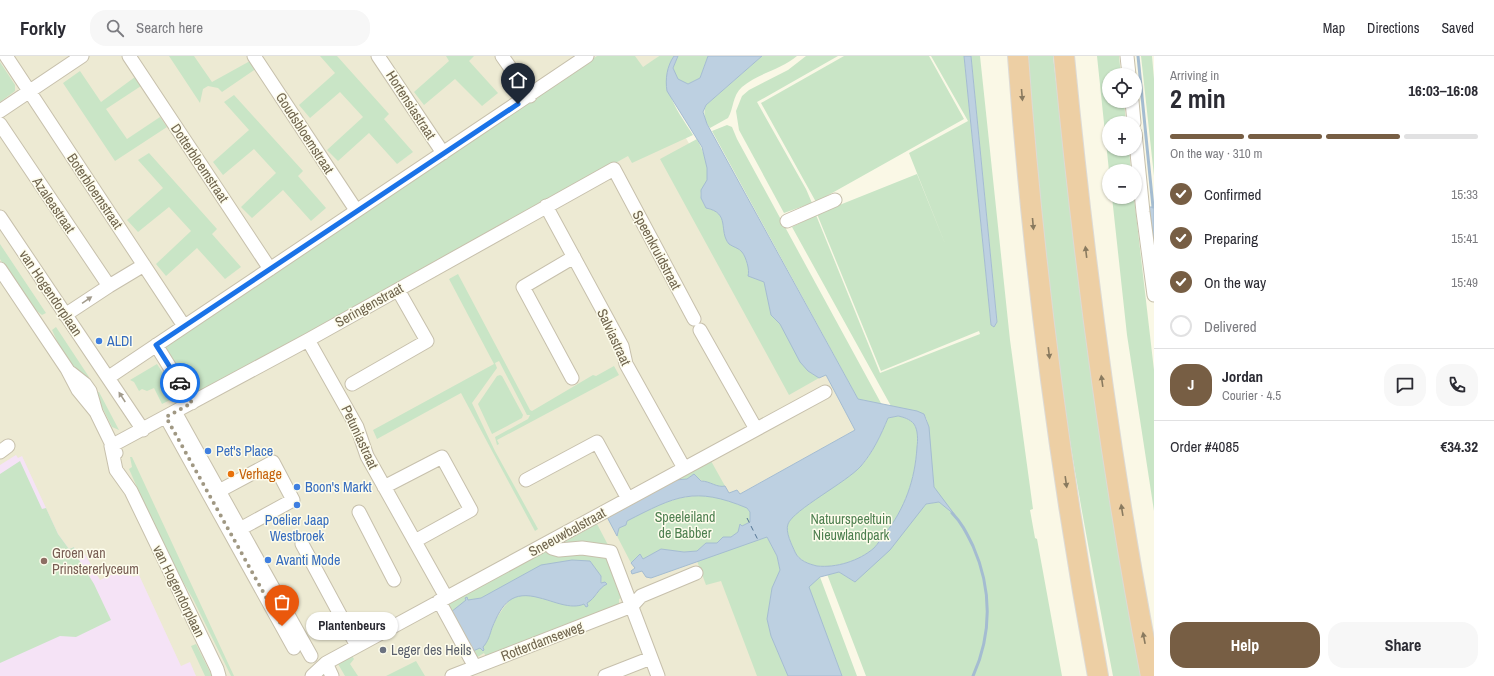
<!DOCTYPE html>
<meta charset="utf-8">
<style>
:root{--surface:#fff;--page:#f7f7f7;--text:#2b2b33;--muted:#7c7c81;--line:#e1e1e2;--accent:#775e44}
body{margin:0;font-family:"Archivo Narrow",sans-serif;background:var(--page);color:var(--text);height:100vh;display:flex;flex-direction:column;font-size:15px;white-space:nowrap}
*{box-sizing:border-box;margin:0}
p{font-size:13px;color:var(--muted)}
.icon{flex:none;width:22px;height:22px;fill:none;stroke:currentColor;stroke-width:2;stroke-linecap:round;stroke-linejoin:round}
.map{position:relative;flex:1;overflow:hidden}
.side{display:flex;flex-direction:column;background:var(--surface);width:340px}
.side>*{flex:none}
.buttons{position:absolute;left:1102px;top:12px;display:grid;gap:8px}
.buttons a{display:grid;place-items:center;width:40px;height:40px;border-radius:50%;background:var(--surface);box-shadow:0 1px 3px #0004;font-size:20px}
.pin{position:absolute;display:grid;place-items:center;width:34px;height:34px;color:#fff;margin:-41px -17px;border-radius:50% 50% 50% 0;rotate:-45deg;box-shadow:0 0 4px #0007}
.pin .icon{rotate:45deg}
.courier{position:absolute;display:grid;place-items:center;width:40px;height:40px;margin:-20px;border:3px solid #1a73e8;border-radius:50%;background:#fff;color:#222;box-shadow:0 1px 5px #0007}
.bubble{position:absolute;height:28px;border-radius:14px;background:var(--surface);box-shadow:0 1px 3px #0004;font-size:13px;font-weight:700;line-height:28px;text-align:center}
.summary em{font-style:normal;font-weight:700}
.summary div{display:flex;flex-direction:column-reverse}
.summary{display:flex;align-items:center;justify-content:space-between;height:68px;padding:0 16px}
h1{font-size:26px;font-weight:700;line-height:30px}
.bar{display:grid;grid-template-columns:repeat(4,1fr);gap:6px 4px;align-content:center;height:48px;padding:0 16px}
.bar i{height:5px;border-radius:3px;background:var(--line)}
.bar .on{background:var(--accent)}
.bar p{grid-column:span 4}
.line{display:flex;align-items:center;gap:10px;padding:0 16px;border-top:1px solid var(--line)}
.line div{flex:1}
.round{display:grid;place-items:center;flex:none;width:42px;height:42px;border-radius:16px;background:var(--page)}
ol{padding:0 16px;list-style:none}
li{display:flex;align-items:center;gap:12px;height:44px}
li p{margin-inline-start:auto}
li .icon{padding:4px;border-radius:50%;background:var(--accent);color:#fff;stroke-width:4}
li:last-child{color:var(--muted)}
li i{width:22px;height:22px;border:2px solid var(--line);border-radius:50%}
.button{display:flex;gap:8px;margin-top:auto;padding:8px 16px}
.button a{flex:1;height:46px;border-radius:16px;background:var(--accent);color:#fff;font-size:16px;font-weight:700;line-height:46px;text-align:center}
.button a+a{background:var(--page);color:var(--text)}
header{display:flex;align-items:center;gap:24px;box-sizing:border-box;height:56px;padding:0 20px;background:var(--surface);border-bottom:1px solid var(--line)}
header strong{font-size:19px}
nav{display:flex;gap:22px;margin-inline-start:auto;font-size:14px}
.search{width:280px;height:36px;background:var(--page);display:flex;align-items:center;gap:10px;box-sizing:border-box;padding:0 14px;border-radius:16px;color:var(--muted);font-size:15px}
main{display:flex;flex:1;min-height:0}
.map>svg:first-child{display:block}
</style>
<header>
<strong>Forkly</strong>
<div class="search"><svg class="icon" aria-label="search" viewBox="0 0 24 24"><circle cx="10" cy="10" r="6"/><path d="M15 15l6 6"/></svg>Search here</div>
<nav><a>Map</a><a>Directions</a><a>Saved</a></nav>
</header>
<main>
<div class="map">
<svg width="1154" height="620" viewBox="0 0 1154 620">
<rect width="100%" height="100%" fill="#faf8e6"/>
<path fill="#edead3" d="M0 0H659L646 10 819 322 826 319 855 374 740 438 828 620H0Z"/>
<path fill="#f5e3f6" d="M16 399 18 402 22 400 58 478 69 493 74 491 77 498 83 495 100 524 128 511 133 521 139 519 181 610 190 606 196 620H0V409Z"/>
<path fill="#c9e5c6" d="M169 0H194L212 26 250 5 257 12 222 36 218 32 208 30 203 33 200 47Z
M320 0H337L389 58 384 63 413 96 397 108 369 77 338 105 327 94 363 61 340 36 310 62 299 49 335 17Z
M446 0H474L469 5 498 37 482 50 455 23 424 49 414 36 449 5Z
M597 0H635L643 11 659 0H674C656 29 678 55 693 79L632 107 628 100 196 340H192L164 291Z
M678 0H708L700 22 688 28 678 24 673 12Z
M762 0H797C781 14 758 17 742 31 732 40 734 52 728 62L710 72C704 65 703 57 706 49Z
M806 0H838L757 46 806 133 812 147 784 157 739 74 736 55 742 40 749 34 788 14Z
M844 0H929L964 63 816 146 761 47Z
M931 0H964L991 269 994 271 997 266 971 0H980L1010 284 1033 453 1030 454 1035 482 1037 483 1062 620H866L827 518 839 516 855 526 926 448 939 446 944 450 934 431 927 364 924 358 891 350 792 171 816 159 880 317 980 278 979 275 881 315 817 158 917 118 946 190 909 97 968 65Z
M1027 0H1053L1086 283 1108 430 1146 620H1113C1092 510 1070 400 1056 288 1043 193 1036 96 1027 0Z
M1097 0H1119L1121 19H1109V45H1124L1126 67H1109V93H1129L1131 115H1109Z
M1141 0H1152L1154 23V120Z
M0 6 15 29V35L0 46Z
M80 15 101 46 135 21 141 30 106 53 127 83 160 61 167 71 115 105 63 27Z
M234 39 303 115 298 120 326 152 311 165 283 134 252 162 241 151 276 117 254 93 223 119 213 106 249 74 224 46Z
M727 69 732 71 737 83 882 349 858 343 712 75Z
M697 83C703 94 709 110 707 123 705 138 694 131 706 152 731 157 718 175 729 187 733 191 739 192 742 196 746 201 750 214 749 220L764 226 771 259 780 268 808 315 819 322 789 339 660 103Z
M149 97 217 173 212 178 241 211 225 223 197 192 166 220 156 208 191 175 169 151 138 176 127 164 163 132 138 104Z
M1112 141H1134L1154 314V455L1127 279Z
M0 188 46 257 42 259 29 249 5 212 0 203Z
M458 218 530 354 532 355 593 319 596 320 614 310 619 319 497 384 499 388 497 389 495 381 528 363 530 359H527L499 305 495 307 497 312 472 347 495 395 538 473 535 475 461 337 377 383 373 374 494 308 449 223Z
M56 271 89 321 84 325 62 296 52 274Z
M157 308 178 340 162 348 154 332 147 335 142 333 139 335 134 326 130 324Z
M500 319 502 320 523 359 522 362 492 378 478 348 497 320Z
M99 336 119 374 112 371 95 337Z
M897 360C903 361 910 363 914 368 918 374 918 384 917 391 915 424 905 452 885 478 881 482 878 488 874 492 859 505 836 512 817 510 809 508 799 505 795 496 792 489 785 476 788 468 793 454 847 425 861 410 873 397 881 379 888 362Z
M130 401H132L234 620H231L193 543 164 493 129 413 132 411Z
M20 405 42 453 46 452 58 478 69 493 74 491 77 498 76 499 94 528 111 564 76 581 60 580 0 607V418Z
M711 405 725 430C717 432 699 424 692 419L687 423 675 424Z
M706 439 723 442 747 452 750 456V466L742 470 740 468 738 476 731 481H723L717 487H706L697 495 684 496 661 493 643 503 640 498 631 507 617 480 619 472 626 469 627 465C658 449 671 441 706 439Z
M597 468 608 489 599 492 559 489Z
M763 481H767L777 500 780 514 772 532 767 563 771 580 788 620H757L721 525 706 529 697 505Z
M545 495 550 499 571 495 606 500 624 541 619 543V550L487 602 484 597 476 602 473 595 486 587 496 563 504 551 511 543 519 539H531L572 550 584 548 588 550 586 547 597 538 602 530 601 520 590 505 572 504 541 510 481 542 468 544 465 542 467 544 451 556 447 548Z
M820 521 857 620H842L808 531 814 524Z
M196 588 212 620H205L191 590Z
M352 600 354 603 350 608 358 620H345L338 608Z
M416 605 425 620H386Z"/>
<path fill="#bdd0e1" stroke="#a4bcd1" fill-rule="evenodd" d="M674 0H678L673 12 678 23 688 28 700 22 708 0H762L706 49 703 56 707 68 858 343 917 355 924 358 929 371 934 431 955 459 939 446 926 448 890 494 855 526 839 516 820 521 809 531 842 620H788L771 580 767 563 772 532 780 514 777 500 767 481 651 522 646 521 642 515 632 518 631 515 635 512 631 507 640 498 643 503 661 493 684 496 697 495 706 487H717L723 481H731L738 476 740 468 742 470 750 466V456L747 452C694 430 676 440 627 465L626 469 619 472 617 480 607 461 675 424 687 423 694 418 701 425C710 425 717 432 725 430L729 437 737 434 740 438 855 374 826 319 819 322 808 315 800 306 780 268 771 259 764 226 748 220C750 214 746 201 742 196 739 192 733 191 729 188 718 175 731 157 706 152L701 142V134L707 124V112L702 91 667 35C665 23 667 10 674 0ZM898 360C903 361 910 363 914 368 918 374 918 384 917 391 915 424 905 452 885 478 881 482 878 488 874 492 859 505 836 512 817 510 809 508 799 505 795 496 792 489 785 476 788 468 793 454 847 426 861 410 873 396 881 379 888 362Z
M964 0H971L997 266 994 271 991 269Z
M1149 151H1154V186Z
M572 504 590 505 601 520V527L605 526 607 528C598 532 596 542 587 547L588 550 586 551 584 548C571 554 553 545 540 542 512 534 502 547 492 572 490 578 488 586 483 591L484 594 483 595 480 592 473 595 451 556 466 544 465 542 467 541 468 544 481 542 541 509Z"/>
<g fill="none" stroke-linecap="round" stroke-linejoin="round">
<path stroke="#a4bcd1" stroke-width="3" d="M1138 0 1153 151
M952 457C962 467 967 478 973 490 992 533 992 578 973 620"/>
<path stroke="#547594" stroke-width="1" stroke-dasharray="5 4" stroke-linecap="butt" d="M747 462 759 486"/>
<g stroke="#c7c0ac" stroke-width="15">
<path id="minor" d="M6 0 184 270
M129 0 270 213
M254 0 356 154
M378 0 443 97
M502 0 530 40
M1127 0 1129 19
M1132 45 1134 67
M0 55 82 0
M0 68 109 230 144 209
M1135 77 1143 156 1154 239
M546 150 622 290 626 308 684 412
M0 161 143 374
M787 165 835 144
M0 213 67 313 78 334 96 356
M65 259 109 230
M700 274 756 373
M308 284 357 371 367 400 446 541
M156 289 192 347
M71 317 85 328 90 335 96 356 116 397
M109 321 587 0
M572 322 523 231 574 201
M352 328 427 285 398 234
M175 356 311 600
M166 361 294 592
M111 390 308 284 614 113 694 263
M111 390 116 414 131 435 217 613 219 620
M0 396 8 390
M526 424 597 386 628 443
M384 431 442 401 471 454 415 485
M219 435 273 406 293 444 240 473
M359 456 394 524
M548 487 552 492 559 494 582 492 611 496 658 620
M302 488 357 590
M439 545 475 611
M326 607 332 620
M312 620 326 607 825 336
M452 620 632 550 641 540 696 517
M605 620 651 602"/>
</g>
<g stroke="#dddad5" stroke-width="22">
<path id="highway" d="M1018 0C1033 208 1060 415 1098 620
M1064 0C1084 208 1111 415 1151 620"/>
</g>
<use href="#minor" stroke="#fff" stroke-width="13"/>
<use href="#highway" stroke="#edcfa4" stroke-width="20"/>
</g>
<defs><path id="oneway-solid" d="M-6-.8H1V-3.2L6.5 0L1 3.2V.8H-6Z"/></defs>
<g fill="#897a5f">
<use href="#oneway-solid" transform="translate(1022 39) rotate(85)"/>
<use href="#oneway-solid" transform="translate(1033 168) rotate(85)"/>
<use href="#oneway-solid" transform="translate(1086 196) rotate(-97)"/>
<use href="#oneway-solid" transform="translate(1049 297) rotate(83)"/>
<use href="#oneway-solid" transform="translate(1102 325) rotate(-98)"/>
<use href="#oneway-solid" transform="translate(1066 426) rotate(82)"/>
<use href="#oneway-solid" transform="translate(1122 454) rotate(-99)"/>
<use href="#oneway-solid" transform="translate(1144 582) rotate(-101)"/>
</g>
<g fill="#a29b8c">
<use href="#oneway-solid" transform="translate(87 244) rotate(-34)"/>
<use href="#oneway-solid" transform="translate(122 341) rotate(-123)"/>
</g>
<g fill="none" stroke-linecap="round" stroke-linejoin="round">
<path stroke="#a09883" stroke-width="4" stroke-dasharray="0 7.2" d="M180 327 192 347 166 361 282 570"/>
<path stroke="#1a73e8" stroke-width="5" d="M180 327 156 289 518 48"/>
</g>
<g fill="#3f7fe0" stroke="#fdfcec" stroke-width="1.5">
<circle cx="99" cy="285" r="4"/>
<circle cx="208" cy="395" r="4"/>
<circle cx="297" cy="431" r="4"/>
<circle cx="297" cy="449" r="4"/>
<circle cx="268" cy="504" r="4"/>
</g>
<circle fill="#e8710a" stroke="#fdfcec" stroke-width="1.5" cx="231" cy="418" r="4"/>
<circle fill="#8d6e63" stroke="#fdfcec" stroke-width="1.5" cx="44" cy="505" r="4"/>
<circle fill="#6b7280" stroke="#fdfcec" stroke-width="1.5" cx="383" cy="594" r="4"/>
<g text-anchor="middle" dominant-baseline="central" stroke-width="3" stroke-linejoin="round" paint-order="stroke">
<g font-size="14" fill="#70654e" stroke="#fdfcec">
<text transform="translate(411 49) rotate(57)">Hortensiastraat</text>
<text transform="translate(305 77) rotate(57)">Goudsbloemstraat</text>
<text transform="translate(200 107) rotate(56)">Dotterbloemstraat</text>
<text transform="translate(95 135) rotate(56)">Boterbloemstraat</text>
<text transform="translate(54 149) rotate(56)">Azaleastraat</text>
<text transform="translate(657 194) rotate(62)">Speenkruidstraat</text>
<text transform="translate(51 237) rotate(56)">van Hogendorplaan</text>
<text transform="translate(369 249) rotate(-29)">Seringenstraat</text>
<text transform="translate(614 281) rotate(65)">Salviastraat</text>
<text transform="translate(360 381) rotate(65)">Petuniastraat</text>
<text transform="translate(567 476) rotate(-29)">Sneeuwbalstraat</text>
<text transform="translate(179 535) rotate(64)">van Hogendorplaan</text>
<text transform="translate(542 585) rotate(-21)">Rotterdamseweg</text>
</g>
<g font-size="14" fill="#366cbe" stroke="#fdfcec" text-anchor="start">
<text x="107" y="285">ALDI</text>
<text x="216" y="395">Pet's Place</text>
<text x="305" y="431">Boon's Markt</text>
<text x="297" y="464" text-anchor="middle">Poelier Jaap<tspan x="297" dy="16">Westbroek</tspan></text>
<text x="276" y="504">Avanti Mode</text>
</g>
<g font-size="14" fill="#c56008" stroke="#fdfcec" text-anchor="start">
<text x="239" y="418">Verhage</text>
</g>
<g font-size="14" fill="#4d7f4f" stroke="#fdfcec">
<text x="685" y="461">Speeleiland<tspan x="685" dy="16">de Babber</tspan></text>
<text x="851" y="463">Natuurspeeltuin<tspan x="851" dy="16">Nieuwlandpark</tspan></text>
</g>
<g font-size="14" fill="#785e54" stroke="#fdfcec" text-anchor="start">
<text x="52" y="497">Groen van<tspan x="52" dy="16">Prinstererlyceum</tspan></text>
</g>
<g font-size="14" fill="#5b616d" stroke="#fdfcec" text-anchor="start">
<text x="391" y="594">Leger des Heils</text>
</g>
</g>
</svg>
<div class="buttons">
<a><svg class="icon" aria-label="locate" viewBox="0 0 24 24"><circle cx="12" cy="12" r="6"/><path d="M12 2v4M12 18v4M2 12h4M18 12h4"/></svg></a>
<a>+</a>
<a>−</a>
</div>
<div class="pin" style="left:282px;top:570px;background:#ea580c"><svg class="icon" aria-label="bag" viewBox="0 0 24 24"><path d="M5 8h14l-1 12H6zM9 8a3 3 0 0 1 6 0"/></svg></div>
<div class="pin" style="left:518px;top:48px;background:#1f2937"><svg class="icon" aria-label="home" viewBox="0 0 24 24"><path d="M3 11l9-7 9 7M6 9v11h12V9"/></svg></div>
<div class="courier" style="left:180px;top:327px"><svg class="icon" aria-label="car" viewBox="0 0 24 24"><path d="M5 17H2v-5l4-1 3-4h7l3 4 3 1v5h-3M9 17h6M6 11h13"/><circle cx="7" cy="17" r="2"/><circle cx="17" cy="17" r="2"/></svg></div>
<div class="bubble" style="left:306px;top:556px;width:92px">Plantenbeurs</div>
</div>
<section class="side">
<div class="summary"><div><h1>2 min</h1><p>Arriving in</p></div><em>16:03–16:08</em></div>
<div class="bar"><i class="on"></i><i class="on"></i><i class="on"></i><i></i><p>On the way · 310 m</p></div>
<ol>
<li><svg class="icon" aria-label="check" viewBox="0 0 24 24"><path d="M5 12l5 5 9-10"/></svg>Confirmed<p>15:33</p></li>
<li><svg class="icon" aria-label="check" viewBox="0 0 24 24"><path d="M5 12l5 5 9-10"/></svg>Preparing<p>15:41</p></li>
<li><svg class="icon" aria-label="check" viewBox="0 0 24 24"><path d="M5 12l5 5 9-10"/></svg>On the way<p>15:49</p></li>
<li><i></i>Delivered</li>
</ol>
<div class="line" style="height:72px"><b class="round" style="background:var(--accent);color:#fff">J</b><div><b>Jordan</b><p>Courier · 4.5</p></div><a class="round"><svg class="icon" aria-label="chat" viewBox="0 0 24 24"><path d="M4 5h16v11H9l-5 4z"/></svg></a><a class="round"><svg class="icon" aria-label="phone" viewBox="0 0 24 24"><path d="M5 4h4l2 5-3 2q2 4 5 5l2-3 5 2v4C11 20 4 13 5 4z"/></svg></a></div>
<div class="line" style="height:52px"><div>Order #4085</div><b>€34.32</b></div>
<div class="button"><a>Help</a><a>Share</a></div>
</section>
</main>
